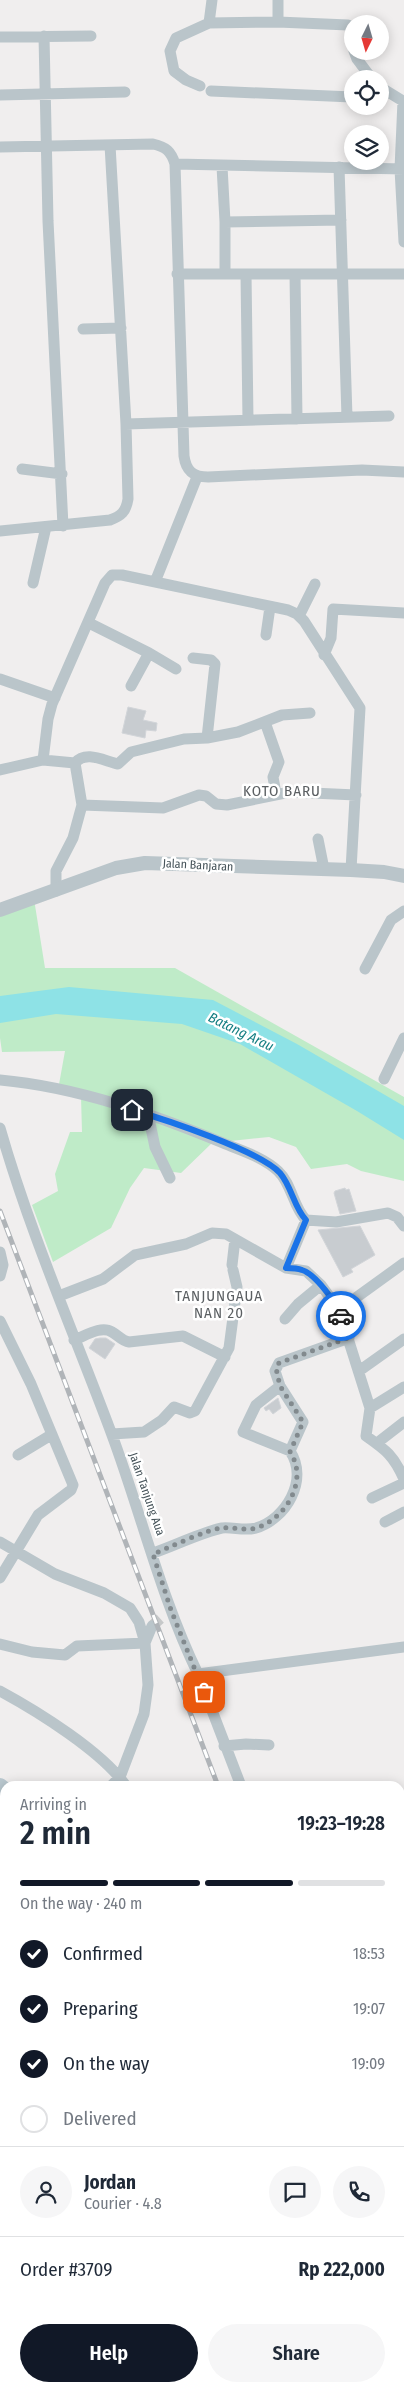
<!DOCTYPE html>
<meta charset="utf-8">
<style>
:root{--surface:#fff;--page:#f6f6f7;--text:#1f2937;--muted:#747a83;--line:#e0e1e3;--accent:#111827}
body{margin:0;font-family:"Fira Sans Condensed",sans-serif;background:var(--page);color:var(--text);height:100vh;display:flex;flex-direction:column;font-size:19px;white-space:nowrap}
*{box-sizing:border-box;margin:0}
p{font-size:16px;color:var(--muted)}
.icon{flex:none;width:28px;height:28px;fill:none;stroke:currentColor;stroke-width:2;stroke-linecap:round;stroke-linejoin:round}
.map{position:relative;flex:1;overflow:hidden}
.sheet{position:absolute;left:0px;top:1781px;width:405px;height:611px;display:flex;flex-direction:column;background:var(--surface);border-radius:15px 15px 0 0;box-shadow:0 2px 12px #0003}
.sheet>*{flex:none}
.needle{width:32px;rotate:185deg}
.buttons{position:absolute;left:344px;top:15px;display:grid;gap:10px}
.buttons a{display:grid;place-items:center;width:45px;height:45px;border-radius:50%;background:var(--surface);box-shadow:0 2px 12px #0003;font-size:25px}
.pin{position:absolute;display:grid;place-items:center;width:42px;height:42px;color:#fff;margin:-21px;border-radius:10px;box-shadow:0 2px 8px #0006}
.courier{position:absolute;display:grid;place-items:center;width:50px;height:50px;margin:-25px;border:4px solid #1a73e8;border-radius:50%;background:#fff;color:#222;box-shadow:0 1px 6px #0007}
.summary em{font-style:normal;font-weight:600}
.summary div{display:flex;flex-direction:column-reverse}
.summary{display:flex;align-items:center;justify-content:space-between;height:85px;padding:0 20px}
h1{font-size:32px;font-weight:600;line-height:38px}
.bar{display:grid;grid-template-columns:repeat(4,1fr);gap:8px 5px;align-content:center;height:60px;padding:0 20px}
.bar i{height:6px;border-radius:4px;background:var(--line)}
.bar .active{background:var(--accent)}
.bar p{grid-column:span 4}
.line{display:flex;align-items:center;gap:12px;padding:0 20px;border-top:1px solid var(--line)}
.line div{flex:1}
.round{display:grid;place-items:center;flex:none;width:52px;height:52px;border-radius:26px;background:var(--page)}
ol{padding:0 20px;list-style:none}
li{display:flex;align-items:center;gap:15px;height:55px}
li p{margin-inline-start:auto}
li .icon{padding:5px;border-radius:50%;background:var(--accent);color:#fff;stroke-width:4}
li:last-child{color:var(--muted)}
li i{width:28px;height:28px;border:2px solid var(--line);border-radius:50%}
.button{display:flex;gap:10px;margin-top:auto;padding:10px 20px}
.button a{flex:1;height:58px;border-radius:30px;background:var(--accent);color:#fff;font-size:20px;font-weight:600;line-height:58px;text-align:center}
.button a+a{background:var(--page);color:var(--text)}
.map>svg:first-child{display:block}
</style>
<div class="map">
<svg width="404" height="2392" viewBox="0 0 404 2392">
<rect width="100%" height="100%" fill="#f0eeee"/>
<path fill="#bfebc8" d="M34 899 45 968H175L404 1097V1181L361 1171 347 1164 311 1169 296 1147 269 1137 212 1143 181 1173 144 1168 130 1188 111 1228 53 1262 32 1205 58 1191 55 1174 70 1132H82L81 1097 58 1090 65 1051 2 1052 0 1038V911Z"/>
<path fill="#8ee2e6" d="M69 987 213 1000 297 1044 404 1106V1140L357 1111 240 1044 182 1024 56 1014 0 1023V996Z"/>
<path fill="#c8ccd0" stroke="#d2d5d9" d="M128 707 146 711 143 720 157 723 156 731 146 730 145 738 122 733Z
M345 1188 346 1190 349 1189 356 1211 340 1214 334 1193 335 1191Z
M360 1226 375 1255 351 1269 353 1272 343 1277 318 1230Z
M100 1338H106L115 1344 105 1359 89 1348 95 1339Z
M278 1398 281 1408 273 1414 269 1409 266 1411 264 1408Z"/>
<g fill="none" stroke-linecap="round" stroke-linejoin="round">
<path stroke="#c6c8c9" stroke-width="11" stroke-dasharray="11 5.5" stroke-linecap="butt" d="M152 1626 161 1618"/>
<path stroke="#bac5ca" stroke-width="11" d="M278 0V22L348 25 352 29
M209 23 278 22
M44 36 48 221 63 526
M0 37 91 36
M354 51 357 59 372 79
M200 86 186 80 174 71 170 51 176 38 209 23 212 0
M380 87 403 101 400 169 404 242
M211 91 352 97
M0 95 125 92
M110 145 126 424 389 416
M0 147 153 144C166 147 171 151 175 164L184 456C186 471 193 477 208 477L362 470 404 472
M175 164 404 169
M222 166 225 222V272
M339 167 347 417
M225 222 341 220
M177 274H404
M246 274 248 420
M295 274 297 419
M83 329 121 328
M22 469 62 474
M0 531 110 520C121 516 126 512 128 499L126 424
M155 582 197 477
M33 583 46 527
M299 616 315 584
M89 623 149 653 176 669
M266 635 270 607
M324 655 331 638 333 609 404 613
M0 679 55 698
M131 686 149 653
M265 722 279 762 273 777 276 794
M207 738 238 732 282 715 310 713
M43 760 48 719 52 704 105 583 112 575H122L288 610 297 614 304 621 360 708 351 870
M75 763C86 750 104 761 118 764L131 752 184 739 207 738 215 664 211 660 193 658
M0 770 43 760 75 763 82 805 73 838 56 871V891
M82 805 163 808 199 795 206 796 216 804 227 805 290 792 356 795
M318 839 324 869
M365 969 391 920 404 911
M384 1079 404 1038
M0 1080C77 1087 153 1114 223 1143 242 1151 263 1157 278 1171 292 1184 293 1207 306 1220L336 1222 388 1213 397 1217 404 1226
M148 1114 155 1147 170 1178
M0 1128C30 1233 74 1333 112 1435 141 1513 161 1598 198 1674L404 1647
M0 1252 3 1265 0 1276
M232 1265 235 1239
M286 1268 306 1220
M59 1296 103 1279 135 1255 186 1244 212 1233 226 1234 286 1268 306 1271 321 1285 339 1310 370 1408 366 1436C386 1450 394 1456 404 1479
M339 1310 404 1263
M285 1319 298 1304 321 1285
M0 1321 31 1384 73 1485 71 1490 38 1515 0 1578
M74 1340C85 1336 101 1325 112 1332 118 1335 122 1341 129 1342L183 1336 225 1357
M359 1371 404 1339
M280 1386 275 1371 279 1363 349 1338
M370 1408 404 1387
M112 1434 144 1432 162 1420 174 1407 190 1413 195 1411 229 1348 237 1287 233 1270
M377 1443 404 1422
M18 1455 51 1435
M372 1498 404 1483
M385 1522 404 1512
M0 1542 55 1574 104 1593 130 1608 139 1622 145 1643 77 1646 65 1655 32 1652 0 1644
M153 1553C171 1547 205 1531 222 1528 233 1527 245 1531 256 1528 286 1519 309 1480 290 1451L243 1432 256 1405 280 1386 303 1422 290 1451
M198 1674 241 1786
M0 1691C37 1711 103 1752 126 1786
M224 1746 246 1744 269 1745
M111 1786 120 1777 144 1714 148 1685 145 1643 152 1626
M400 1821 404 1811
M0 1887 5 1882
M400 1909 404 1924
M0 2022 5 2023
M0 2087 5 2089
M0 2216 5 2220
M400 2297 404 2299
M0 2302 5 2305
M0 2344 5 2338
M219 2388 221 2392
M110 2392 115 2388
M142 2392 146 2388
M298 2392V2388"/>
<path stroke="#bac5ca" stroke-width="14" d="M0 910 116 868 145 863 351 870 384 872 404 876"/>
<path stroke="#bac8cf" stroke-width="16" d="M0 1786 5 1790
M400 2183 404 2184"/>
<g stroke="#b0b4b8" stroke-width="5">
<path id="rail" d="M0 1211 218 1786
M400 2267 404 2278"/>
</g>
<use href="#rail" stroke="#fff" stroke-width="3" stroke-dasharray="9" stroke-linecap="butt"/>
</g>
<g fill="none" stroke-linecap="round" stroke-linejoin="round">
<path stroke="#828a8e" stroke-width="5" stroke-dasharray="0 9" d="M204 1692 171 1610 153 1554C171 1547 205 1530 222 1528 233 1527 245 1531 256 1528 286 1519 309 1480 290 1452L303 1422 280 1386 276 1368 279 1363 348 1338 341 1316"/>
<path stroke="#1a73e8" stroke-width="6" d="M132 1110C164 1119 260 1151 280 1173 292 1187 294 1208 306 1220L286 1268C291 1268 297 1268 302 1270 315 1274 337 1303 341 1316"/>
</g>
<g text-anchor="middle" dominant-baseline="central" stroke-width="5" stroke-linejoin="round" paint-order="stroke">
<g font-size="12" fill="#47545a" stroke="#fff">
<text transform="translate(198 865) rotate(3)">Jalan Banjaran</text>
<text transform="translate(147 1494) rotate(71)">Jalan Tanjung Aua</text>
</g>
<g font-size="14" font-style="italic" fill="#147e82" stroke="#fff">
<text transform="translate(241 1032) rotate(26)">Batang Arau</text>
</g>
<g font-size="15" letter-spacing="1" fill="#5b5f62" stroke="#fff">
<text x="282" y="791">KOTO BARU</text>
<text x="219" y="1296">TANJUNGAUA<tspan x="219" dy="17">NAN 20</tspan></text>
</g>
</g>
</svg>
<div class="buttons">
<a><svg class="needle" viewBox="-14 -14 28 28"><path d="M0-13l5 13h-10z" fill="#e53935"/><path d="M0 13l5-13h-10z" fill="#747a83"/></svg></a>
<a><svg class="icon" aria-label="locate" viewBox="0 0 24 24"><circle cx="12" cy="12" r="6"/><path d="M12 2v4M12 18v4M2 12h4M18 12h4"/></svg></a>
<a><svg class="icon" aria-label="layers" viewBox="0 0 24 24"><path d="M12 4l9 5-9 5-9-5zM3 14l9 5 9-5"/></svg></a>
</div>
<div class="pin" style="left:204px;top:1692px;background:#ea580c"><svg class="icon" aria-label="bag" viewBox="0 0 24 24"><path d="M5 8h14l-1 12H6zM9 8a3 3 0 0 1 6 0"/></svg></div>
<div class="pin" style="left:132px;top:1110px;background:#1f2937"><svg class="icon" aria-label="home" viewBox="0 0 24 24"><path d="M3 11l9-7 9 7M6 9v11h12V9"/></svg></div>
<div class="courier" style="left:341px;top:1316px"><svg class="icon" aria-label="car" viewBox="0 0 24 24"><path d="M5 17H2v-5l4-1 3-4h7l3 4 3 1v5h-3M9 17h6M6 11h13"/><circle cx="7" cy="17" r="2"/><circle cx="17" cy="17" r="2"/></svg></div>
<section class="sheet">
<div class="summary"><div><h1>2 min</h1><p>Arriving in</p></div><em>19:23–19:28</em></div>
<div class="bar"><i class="active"></i><i class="active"></i><i class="active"></i><i></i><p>On the way · 240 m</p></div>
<ol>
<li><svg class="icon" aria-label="check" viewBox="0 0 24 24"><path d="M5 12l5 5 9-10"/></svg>Confirmed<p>18:53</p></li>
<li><svg class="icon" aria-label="check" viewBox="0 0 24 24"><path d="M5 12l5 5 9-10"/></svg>Preparing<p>19:07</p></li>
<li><svg class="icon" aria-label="check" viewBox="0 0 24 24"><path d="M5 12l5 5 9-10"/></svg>On the way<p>19:09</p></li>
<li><i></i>Delivered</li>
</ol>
<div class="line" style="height:90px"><a class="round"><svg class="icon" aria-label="person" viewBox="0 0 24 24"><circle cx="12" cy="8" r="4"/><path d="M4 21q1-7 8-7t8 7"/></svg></a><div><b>Jordan</b><p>Courier · 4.8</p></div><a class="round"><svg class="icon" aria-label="chat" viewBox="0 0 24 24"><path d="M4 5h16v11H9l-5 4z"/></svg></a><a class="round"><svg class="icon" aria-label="phone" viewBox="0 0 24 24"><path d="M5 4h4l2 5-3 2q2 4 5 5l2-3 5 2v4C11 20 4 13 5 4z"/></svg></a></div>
<div class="line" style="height:65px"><div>Order #3709</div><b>Rp 222,000</b></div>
<div class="button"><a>Help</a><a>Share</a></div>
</section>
</div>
